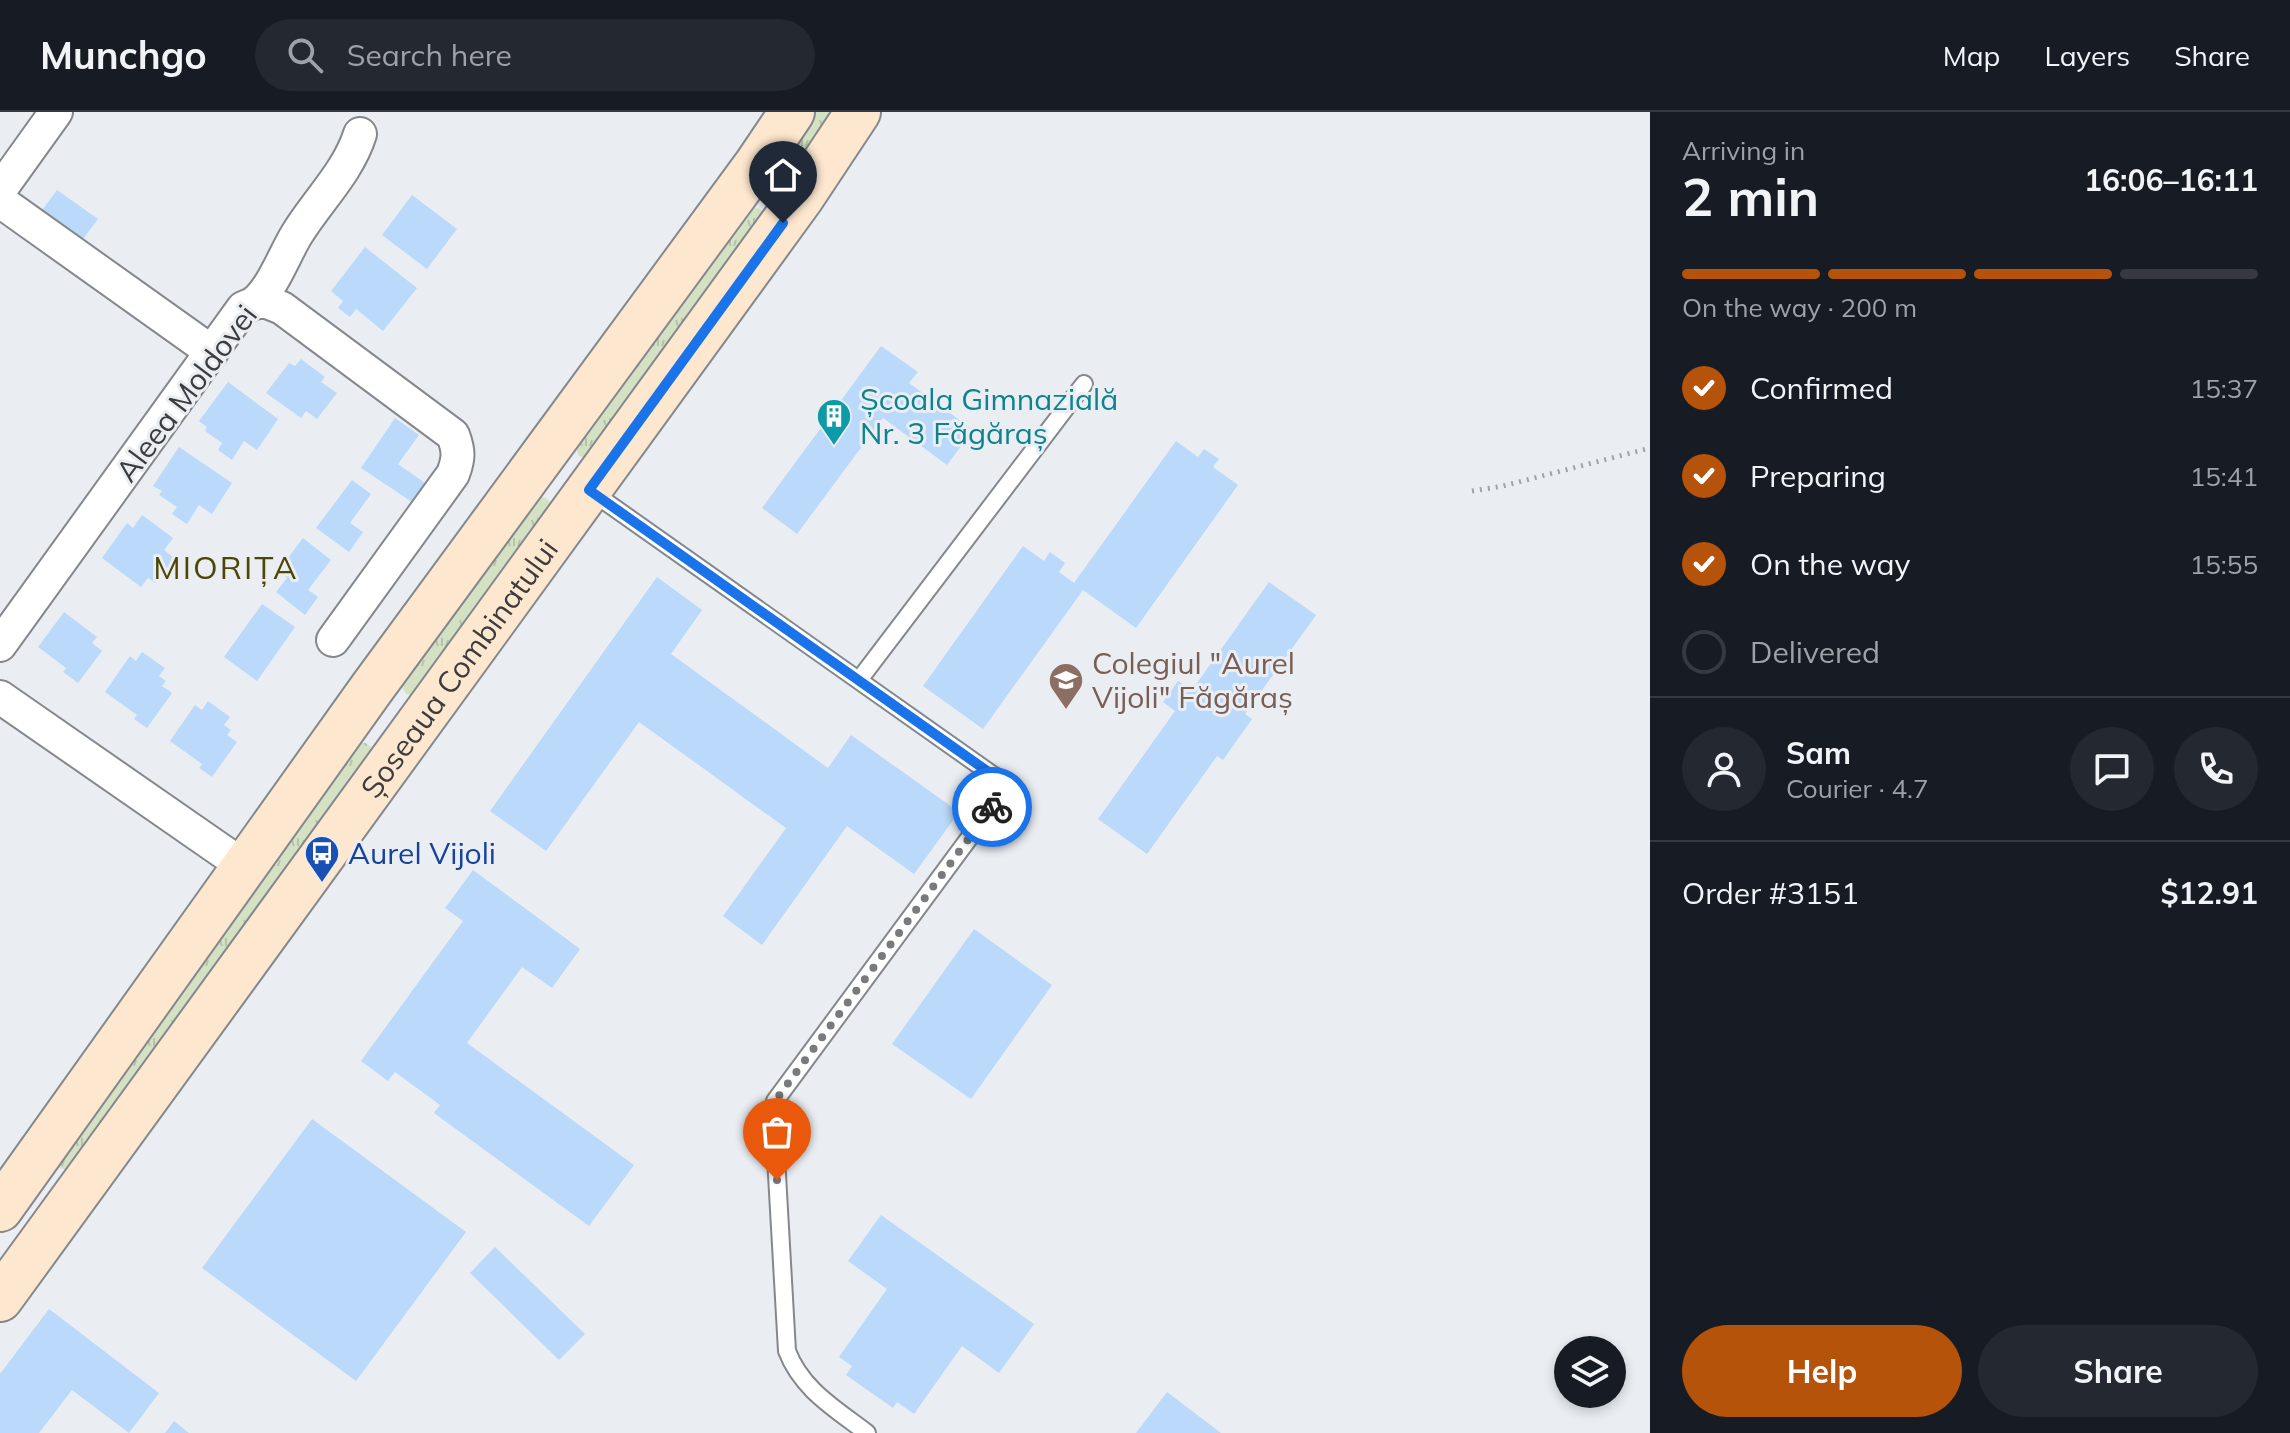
<!DOCTYPE html>
<meta charset="utf-8">
<style>
:root{--surface:#171b24;--page:#242831;--text:#f1f3f6;--muted:#9ea1a6;--line:#363941;--accent:#b45309}
body{margin:0;font-family:Mulish,sans-serif;background:var(--page);color:var(--text);height:100vh;display:flex;flex-direction:column;font-size:30px;white-space:nowrap}
*{box-sizing:border-box;margin:0}
p{font-size:26px;color:var(--muted)}
.icon{flex:none;width:44px;height:44px;fill:none;stroke:currentColor;stroke-width:2;stroke-linecap:round;stroke-linejoin:round}
.map{position:relative;flex:1;overflow:hidden}
.drawer{display:flex;flex-direction:column;background:var(--surface);width:640px}
.drawer>*{flex:none}
.controls{position:absolute;left:1554px;top:1224px;display:grid;gap:16px}
.controls a{display:grid;place-items:center;width:72px;height:72px;border-radius:50%;background:var(--surface);box-shadow:0 4px 12px #0003;font-size:40px}
.pin{position:absolute;display:grid;place-items:center;width:68px;height:68px;color:#fff;margin:-82px -34px;border-radius:50% 50% 50% 0;rotate:-45deg;box-shadow:0 0 8px #0007}
.pin .icon{rotate:45deg}
.courier{position:absolute;display:grid;place-items:center;width:80px;height:80px;margin:-40px;border:6px solid #1a73e8;border-radius:50%;background:#fff;color:#222;box-shadow:0 2px 10px #0007}
.overview em{font-style:normal;font-weight:700}
.overview div{display:flex;flex-direction:column-reverse}
.overview{display:flex;align-items:center;justify-content:space-between;height:136px;padding:0 32px}
h1{font-size:52px;font-weight:700;line-height:60px}
.bar{display:grid;grid-template-columns:repeat(4,1fr);gap:12px 8px;align-content:center;height:96px;padding:0 32px}
.bar i{height:10px;border-radius:6px;background:var(--line)}
.bar .active{background:var(--accent)}
.bar p{grid-column:span 4}
.line{display:flex;align-items:center;gap:20px;padding:0 32px;border-top:2px solid var(--line)}
.line div{flex:1}
.round{display:grid;place-items:center;flex:none;width:84px;height:84px;border-radius:42px;background:var(--page)}
ol{padding:0 32px;list-style:none}
li{display:flex;align-items:center;gap:24px;height:88px}
li p{margin-inline-start:auto}
li .icon{padding:8px;border-radius:50%;background:var(--accent);color:#fff;stroke-width:4}
li:last-child{color:var(--muted)}
li i{width:44px;height:44px;border:4px solid var(--line);border-radius:50%}
.cta{display:flex;gap:16px;margin-top:auto;padding:16px 32px}
.cta a{flex:1;height:92px;border-radius:48px;background:var(--accent);color:#fff;font-size:32px;font-weight:700;line-height:92px;text-align:center}
.cta a+a{background:var(--page);color:var(--text)}
header{display:flex;align-items:center;gap:48px;box-sizing:border-box;height:112px;padding:0 40px;background:var(--surface);border-bottom:2px solid var(--line)}
header strong{font-size:38px}
nav{display:flex;gap:44px;margin-inline-start:auto;font-size:28px}
.search{width:560px;height:72px;background:var(--page);display:flex;align-items:center;gap:20px;box-sizing:border-box;padding:0 28px;border-radius:44px;color:var(--muted);font-size:30px}
main{display:flex;flex:1;min-height:0}
.map>svg:first-child{display:block}
</style>
<header>
<strong>Munchgo</strong>
<div class="search"><svg class="icon" aria-label="search" viewBox="0 0 24 24"><circle cx="10" cy="10" r="6"/><path d="M15 15l6 6"/></svg>Search here</div>
<nav><a>Map</a><a>Layers</a><a>Share</a></nav>
</header>
<main>
<div class="map">
<svg width="1650" height="1321" viewBox="0 0 1650 1321">
<defs>
<pattern id="grass-tufts" width="24" height="20" patternUnits="userSpaceOnUse" patternTransform="scale(2)"><rect width="24" height="20" fill="#d4e2c3"/><path d="M3 7l-1-3M5 7V3M7 7l1-3M15 17l-1-3M17 17v-4M19 17l1-3" fill="none" stroke="#b7c3a9"/></pattern>
</defs>
<rect width="100%" height="100%" fill="#eaeef2"/>
<path fill="url(#grass-tufts)" d="M807 0H839L799 50 794 49 788 42Z
M749 94 760 97 765 105 589 347 579 344 574 332Z
M536 384 546 386 554 394 416 584 406 582 399 570Z
M356 631H366L376 639 73 1061 58 1055 54 1047Z"/>
<path fill="#bbd9fa" d="M57 78 98 107 80 131 40 101Z
M412 83 457 117 427 157 382 123Z
M365 135 417 176 383 219 356 197 350 205 338 196 343 189 331 179Z
M881 234 918 260 909 271 973 318 947 353 883 306 797 422 762 396Z
M301 247 325 265 321 270 337 281 317 307 306 299 301 306 266 281 289 251 295 254Z
M228 270 278 307 257 338 244 329 232 348 218 338 222 331 205 319 207 315 199 309Z
M395 306 419 323 398 352 425 371 412 390 361 356Z
M1176 329 1198 345 1204 337 1219 347 1213 355 1238 373 1136 516 1083 478 983 617 923 574 1023 434 1044 449 1050 440 1065 451 1059 460 1074 471Z
M179 335 232 371 212 402 199 393 187 412 172 402 177 395 159 383 162 379 153 374Z
M352 368 371 382 350 411 363 420 349 440 316 416Z
M142 403 173 426 164 438 174 446 156 471 148 466 141 475 102 446 127 411 133 416Z
M303 426 331 448 308 478 318 485 305 503 276 480 287 466 278 459Z
M657 465 702 498 671 542 828 656 851 623 959 700 914 762 847 714 762 833 723 804 786 716 639 610 546 739 490 699Z
M1269 470 1316 503 1245 602 1252 607 1223 648 1217 644 1147 742 1098 707 1175 599 1163 590 1178 569 1192 578Z
M262 492 295 515 257 569 224 545Z
M64 500 97 525 92 531 102 539 78 571 63 560 66 556 38 535Z
M142 540 165 556 159 564 166 569 162 574 172 581 147 616 134 607 137 603 105 580 130 544 136 549Z
M208 589 230 605 224 613 231 618 227 623 237 630 212 665 199 656 202 652 170 629 195 593 202 598Z
M473 758 580 837 552 876 522 855 467 931 634 1053 589 1114 434 1001 440 993 395 960 388 969 361 949 463 809 445 796Z
M974 817 1052 873 971 987 892 932Z
M312 1007 466 1120 356 1269 202 1156Z
M881 1103 1034 1212 999 1261 962 1234 914 1302 897 1290 893 1296 846 1263 852 1254 839 1245 887 1177 848 1149Z
M495 1135 585 1222 559 1248 470 1161Z
M49 1197 159 1281 129 1321 72 1278 39 1321H0V1262Z
M1167 1280 1221 1321H1136Z
M174 1309 189 1321H165Z"/>
<g fill="none" stroke-linecap="round" stroke-linejoin="round">
<g stroke="#84888c" stroke-width="20">
<path id="service" d="M589 378 997 666 998 687 775 989 774 1010 787 1239C802 1278 836 1297 867 1321
M859 568 1084 272"/>
</g>
<g stroke="#84888c" stroke-width="36">
<path id="minor" d="M0 78 56 0
M0 89 212 240
M255 190H267L282 196 453 323C459 339 459 346 453 362L333 528
M0 533 243 196C247 194 251 193 254 191 272 178 285 141 297 122 318 88 348 60 360 22
M0 585 245 755"/>
</g>
<g stroke="#84888c" stroke-width="48">
<g id="secondary">
<path d="M0 1097 372 576 757 52 792 0"/>
<path id="s1" d="M0 1187 801 86 858 0"/>
</g>
</g>
<path stroke="#a0a3a6" stroke-width="5" stroke-dasharray="2 6" stroke-linecap="butt" d="M1472 379 1503 374 1650 336"/>
<use href="#service" stroke="#fff" stroke-width="16"/>
<use href="#minor" stroke="#fff" stroke-width="32"/>
<use href="#secondary" stroke="#fde7cf" stroke-width="44"/>
</g>
<g fill="none" stroke-linecap="round" stroke-linejoin="round">
<path stroke="#787a7d" stroke-width="8" stroke-dasharray="0 14.4" d="M777 1068 774 1010 775 989 992 695"/>
<path stroke="#1a73e8" stroke-width="10" d="M783 111 589 378 997 666 998 687 992 695"/>
</g>
<defs>
<g id="building-pin" transform="scale(1.8)"><path d="M0 17L-7.5 6A9.5 9.5 0 1 1 7.5 6Z" fill="#0f9aa8" stroke="#eaeef2"/><path d="M-4-6H4V6H1V3H-1V6H-4ZM-2.5-4.3h1.7v1.8h-1.7ZM.8-4.3h1.7v1.8H.8ZM-2.5-1h1.7V.8h-1.7ZM.8-1h1.7V.8H.8Z" fill="#fff"/></g>
<g id="school-pin" transform="scale(1.8)"><path d="M0 17L-7.5 6A9.5 9.5 0 1 1 7.5 6Z" fill="#8d6e63" stroke="#eaeef2"/><path d="M0-5L7-2L0 1L-7-2ZM-4 1L0 2.5L4 1V4Q0 6-4 4Z" fill="#fff"/></g>
<g id="bus-pin" transform="scale(1.8)"><path d="M0 17L-7.5 6A9.5 9.5 0 1 1 7.5 6Z" fill="#1a4fb4" stroke="#eaeef2"/><path d="M-5-6H5V4H4V6H2V4H-2V6H-4V4H-5ZM-3.5-4V0h7V-4ZM-3.5 1.2v1.5H-2V1.2ZM2 1.2v1.5H3.5V1.2Z" fill="#fff"/></g>
</defs>
<g fill-rule="evenodd">
<use href="#building-pin" x="834" y="304"/>
<use href="#school-pin" x="1066" y="568"/>
<use href="#bus-pin" x="322" y="741"/>
</g>
<g text-anchor="middle" dominant-baseline="central" stroke-width="6" stroke-linejoin="round" paint-order="stroke">
<g font-size="30" fill="#3b3c3e" stroke="#eaeef2">
<text transform="translate(186 281) rotate(-53)">Aleea Moldovei</text>
<text stroke="none"><textPath href="#s1" startOffset="780">Șoseaua Combinatului</textPath></text>
</g>
<g font-size="30" fill="#0d838f" stroke="#eaeef2" text-anchor="start">
<text x="860" y="287">Școala Gimnazială<tspan x="860" dy="34">Nr. 3 Făgăraș</tspan></text>
</g>
<g font-size="30" fill="#785e54" stroke="#eaeef2" text-anchor="start">
<text x="1092" y="551">Colegiul "Aurel<tspan x="1092" dy="34">Vijoli" Făgăraș</tspan></text>
</g>
<g font-size="30" fill="#164399" stroke="#eaeef2" text-anchor="start">
<text x="348" y="741">Aurel Vijoli</text>
</g>
<g font-size="32" letter-spacing="2" fill="#4c4705" stroke="#eaeef2">
<text x="226" y="455">MIORIȚA</text>
</g>
</g>
</svg>
<div class="controls">
<a><svg class="icon" aria-label="layers" viewBox="0 0 24 24"><path d="M12 4l9 5-9 5-9-5zM3 14l9 5 9-5"/></svg></a>
</div>
<div class="pin" style="left:777px;top:1068px;background:#ea580c"><svg class="icon" aria-label="bag" viewBox="0 0 24 24"><path d="M5 8h14l-1 12H6zM9 8a3 3 0 0 1 6 0"/></svg></div>
<div class="pin" style="left:783px;top:111px;background:#1f2937"><svg class="icon" aria-label="home" viewBox="0 0 24 24"><path d="M3 11l9-7 9 7M6 9v11h12V9"/></svg></div>
<div class="courier" style="left:992px;top:695px"><svg class="icon" aria-label="bike" viewBox="0 0 24 24"><circle cx="6" cy="16" r="4"/><circle cx="18" cy="16" r="4"/><path d="M6 16l4-8h5l3 8M10 8l3 8H6M13 5h3"/></svg></div>
</div>
<section class="drawer">
<div class="overview"><div><h1>2 min</h1><p>Arriving in</p></div><em>16:06–16:11</em></div>
<div class="bar"><i class="active"></i><i class="active"></i><i class="active"></i><i></i><p>On the way · 200 m</p></div>
<ol>
<li><svg class="icon" aria-label="check" viewBox="0 0 24 24"><path d="M5 12l5 5 9-10"/></svg>Confirmed<p>15:37</p></li>
<li><svg class="icon" aria-label="check" viewBox="0 0 24 24"><path d="M5 12l5 5 9-10"/></svg>Preparing<p>15:41</p></li>
<li><svg class="icon" aria-label="check" viewBox="0 0 24 24"><path d="M5 12l5 5 9-10"/></svg>On the way<p>15:55</p></li>
<li><i></i>Delivered</li>
</ol>
<div class="line" style="height:144px"><a class="round"><svg class="icon" aria-label="person" viewBox="0 0 24 24"><circle cx="12" cy="8" r="4"/><path d="M4 21q1-7 8-7t8 7"/></svg></a><div><b>Sam</b><p>Courier · 4.7</p></div><a class="round"><svg class="icon" aria-label="chat" viewBox="0 0 24 24"><path d="M4 5h16v11H9l-5 4z"/></svg></a><a class="round"><svg class="icon" aria-label="phone" viewBox="0 0 24 24"><path d="M5 4h4l2 5-3 2q2 4 5 5l2-3 5 2v4C11 20 4 13 5 4z"/></svg></a></div>
<div class="line" style="height:104px"><div>Order #3151</div><b>$12.91</b></div>
<div class="cta"><a>Help</a><a>Share</a></div>
</section>
</main>
